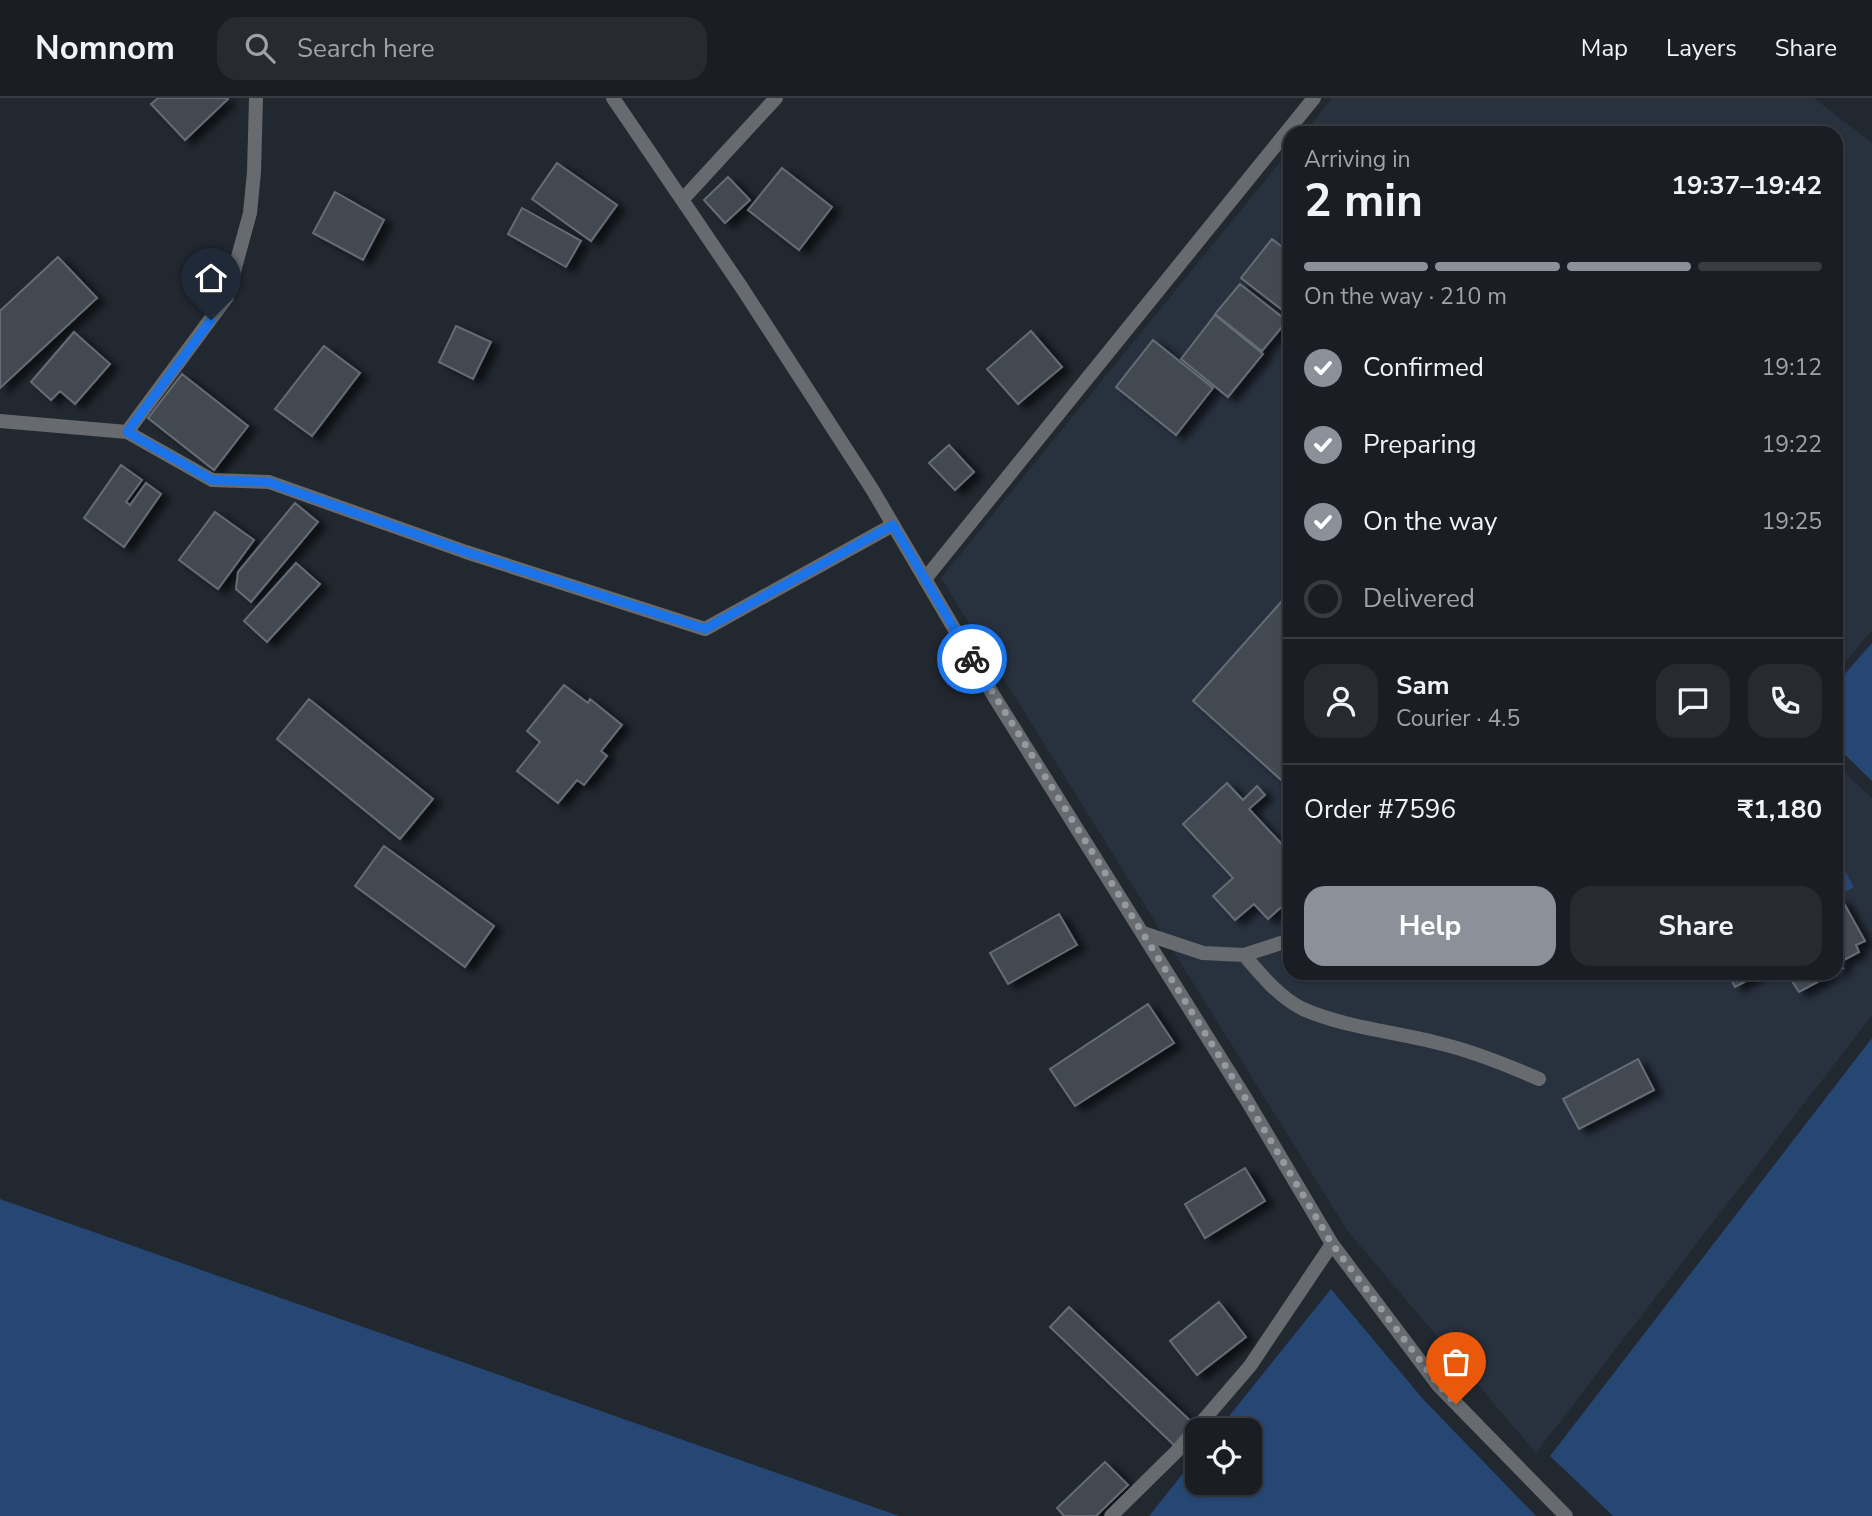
<!DOCTYPE html>
<meta charset="utf-8">
<style>
:root{--surface:#1a1e24;--page:#272b31;--text:#f1f3f6;--muted:#9fa2a6;--line:#383c41;--accent:#8c9099}
body{margin:0;font-family:"Nunito Sans",sans-serif;background:var(--page);color:var(--text);height:100vh;display:flex;flex-direction:column;font-size:26px;white-space:nowrap}
*{box-sizing:border-box;margin:0}
p{font-size:23px;color:var(--muted)}
.icon{flex:none;width:38px;height:38px;fill:none;stroke:currentColor;stroke-width:2;stroke-linecap:round;stroke-linejoin:round}
.map{position:relative;flex:1;overflow:hidden}
.panel{position:absolute;left:1283px;top:28px;width:560px;height:854px;display:flex;flex-direction:column;background:var(--surface);border-radius:21px;box-shadow:0 2px 5px #0004,0 0 0 2px var(--line)}
.panel>*{flex:none}
.controls{position:absolute;left:1185px;top:1320px;display:grid;gap:14px}
.controls a{display:grid;place-items:center;width:77px;height:77px;border-radius:14px;background:var(--surface);box-shadow:0 2px 5px #0004,0 0 0 2px var(--line);font-size:35px}
.pin{position:absolute;display:grid;place-items:center;width:60px;height:60px;color:#fff;margin:-72px -30px;border-radius:50% 50% 50% 0;rotate:-45deg;box-shadow:0 0 7px #0007}
.pin .icon{rotate:45deg}
.courier{position:absolute;display:grid;place-items:center;width:70px;height:70px;margin:-35px;border:5px solid #1a73e8;border-radius:50%;background:#fff;color:#222;box-shadow:0 2px 9px #0007}
.headline em{font-style:normal;font-weight:700}
.headline div{display:flex;flex-direction:column-reverse}
.headline{display:flex;align-items:center;justify-content:space-between;height:119px;padding:0 21px}
h1{font-size:46px;font-weight:700;line-height:52px}
.bar{display:grid;grid-template-columns:repeat(4,1fr);gap:10px 7px;align-content:center;height:84px;padding:0 21px}
.bar i{height:9px;border-radius:5px;background:var(--line)}
.bar .active{background:var(--accent)}
.bar p{grid-column:span 4}
.line{display:flex;align-items:center;gap:18px;padding:0 21px;border-top:2px solid var(--line)}
.line div{flex:1}
.round{display:grid;place-items:center;flex:none;width:74px;height:74px;border-radius:21px;background:var(--page)}
ol{padding:0 21px;list-style:none}
li{display:flex;align-items:center;gap:21px;height:77px}
li p{margin-inline-start:auto}
li .icon{padding:7px;border-radius:50%;background:var(--accent);color:#fff;stroke-width:4}
li:last-child{color:var(--muted)}
li i{width:38px;height:38px;border:4px solid var(--line);border-radius:50%}
.button{display:flex;gap:14px;margin-top:auto;padding:14px 21px}
.button a{flex:1;height:80px;border-radius:21px;background:var(--accent);color:#fff;font-size:28px;font-weight:700;line-height:80px;text-align:center}
.button a+a{background:var(--page);color:var(--text)}
header{display:flex;align-items:center;gap:42px;box-sizing:border-box;height:98px;padding:0 35px;background:var(--surface);border-bottom:2px solid var(--line)}
header strong{font-size:33px}
nav{display:flex;gap:38px;margin-inline-start:auto;font-size:24px}
.search{width:490px;height:63px;background:var(--page);display:flex;align-items:center;gap:18px;box-sizing:border-box;padding:0 24px;border-radius:21px;color:var(--muted);font-size:26px}
.map>svg:first-child{display:block}
</style>
<header>
<strong>Nomnom</strong>
<div class="search"><svg class="icon" aria-label="search" viewBox="0 0 24 24"><circle cx="10" cy="10" r="6"/><path d="M15 15l6 6"/></svg>Search here</div>
<nav><a>Map</a><a>Layers</a><a>Share</a></nav>
</header>
<div class="map">
<svg width="1872" height="1418" viewBox="0 0 1872 1418">
<defs>
<filter id="shadow"><feDropShadow dx="8" dy="4.5" stdDeviation="3.5" flood-color="#0009"/></filter>
</defs>
<rect width="100%" height="100%" fill="#222830"/>
<path fill="#28313e" d="M1332 0H1814L1872 45V532L1836 575V35H1304Z
M1290 52V875H1836V667L1872 700V917L1536 1355 1347 1132 941 480Z"/>
<path fill="#264673" d="M1872 545V683L1836 648V586Z
M1836 757 1854 789 1836 799Z
M1872 940V1418H1613L1550 1358Z
M0 1101 899 1418H0Z
M1331 1191 1423 1301 1536 1418H1149L1197 1358V1384H1250V1332H1218Z"/>
<path fill="#424951" stroke="#656c76" stroke-width="2" filter="url(#shadow)" d="M158 0H227L228 1 185 42 151 6Z
M557 65 617 107 591 143 532 101Z
M782 70 832 109 799 152 748 112Z
M728 79 750 102 725 125 704 102Z
M335 94 384 122 363 162 313 135Z
M522 110 581 143 566 169 508 136Z
M1272 141 1290 155V218L1241 180Z
M58 159 97 200 0 290V213Z
M1240 186 1287 223 1262 253 1215 216Z
M1215 217 1263 256 1228 299 1181 261Z
M456 228 491 244 473 281 439 264Z
M1031 233 1062 269 1018 306 987 271Z
M74 234 110 266 75 306 60 293 51 302 31 284Z
M1153 242 1213 290 1176 337 1116 289Z
M324 248 360 275 312 338 275 311Z
M182 276 248 328 214 372 148 320Z
M949 347 974 374 955 392 929 365Z
M121 367 142 382 126 404 130 407 146 385 161 396 124 449 84 420Z
M295 405 318 424 251 504 236 491 238 474Z
M215 414 254 442 218 491 179 462Z
M296 465 320 486 267 544 244 523Z
M1290 494V690L1193 603Z
M564 587 588 605 590 601 622 627 601 653 607 658 584 687 577 682 558 705 517 673 540 644 527 633Z
M309 601 433 701 400 741 277 641Z
M1227 685 1243 702 1257 688 1265 697 1249 711 1290 755V801L1268 821 1254 806 1235 822 1213 798 1233 780 1183 726Z
M384 748 494 828 465 869 355 788Z
M1841 800 1865 843 1856 847 1859 854 1840 864 1843 870 1836 874V803Z
M1059 816 1077 847 1008 886 990 855Z
M1728 875H1761L1735 889Z
M1787 875H1834L1799 894Z
M1148 906 1174 945 1075 1008 1050 971Z
M1638 961 1654 992 1579 1031 1563 1001Z
M1245 1070 1265 1103 1205 1140 1185 1106Z
M1219 1204 1246 1239 1197 1277 1170 1243Z
M1069 1209 1195 1327 1175 1348 1050 1229Z
M1105 1364 1128 1387 1096 1418H1064L1057 1410Z"/>
<g fill="none" stroke-linecap="round" stroke-linejoin="round">
<path stroke="#676a6e" stroke-width="14" d="M1143 835 1203 855 1244 857 1284 844 1290 841
M1244 857C1260 876 1280 900 1303 911 1343 929 1395 934 1438 945 1473 953 1507 967 1539 981"/>
<path stroke="#676a6e" stroke-width="14" d="M683 101 776 0
M0 323 127 334 212 382 269 384 466 454 705 531 893 427
M127 334 227 199 250 115 254 74 256 0
M925 481 1314 0
M1111 1418 1176 1354 1250 1268 1332 1146"/>
<path stroke="#676a6e" stroke-width="14" d="M613 0 742 190 872 391 995 600 1246 1001 1332 1146 1438 1287 1566 1418"/>
</g>
<g fill="none" stroke-linecap="round" stroke-linejoin="round">
<path stroke="#959aa0" stroke-width="7" stroke-dasharray="0 12.6" d="M972 561 1246 1001 1332 1146 1438 1286 1456 1306"/>
<path stroke="#1a73e8" stroke-width="9" d="M211 222 127 334 212 382 268 384 466 454 705 531 893 427 972 561"/>
</g>
</svg>
<div class="controls">
<a><svg class="icon" aria-label="locate" viewBox="0 0 24 24"><circle cx="12" cy="12" r="6"/><path d="M12 2v4M12 18v4M2 12h4M18 12h4"/></svg></a>
</div>
<div class="pin" style="left:1456px;top:1306px;background:#ea580c"><svg class="icon" aria-label="bag" viewBox="0 0 24 24"><path d="M5 8h14l-1 12H6zM9 8a3 3 0 0 1 6 0"/></svg></div>
<div class="pin" style="left:211px;top:222px;background:#1f2937"><svg class="icon" aria-label="home" viewBox="0 0 24 24"><path d="M3 11l9-7 9 7M6 9v11h12V9"/></svg></div>
<div class="courier" style="left:972px;top:561px"><svg class="icon" aria-label="bike" viewBox="0 0 24 24"><circle cx="6" cy="16" r="4"/><circle cx="18" cy="16" r="4"/><path d="M6 16l4-8h5l3 8M10 8l3 8H6M13 5h3"/></svg></div>
<section class="panel">
<div class="headline"><div><h1>2 min</h1><p>Arriving in</p></div><em>19:37–19:42</em></div>
<div class="bar"><i class="active"></i><i class="active"></i><i class="active"></i><i></i><p>On the way · 210 m</p></div>
<ol>
<li><svg class="icon" aria-label="check" viewBox="0 0 24 24"><path d="M5 12l5 5 9-10"/></svg>Confirmed<p>19:12</p></li>
<li><svg class="icon" aria-label="check" viewBox="0 0 24 24"><path d="M5 12l5 5 9-10"/></svg>Preparing<p>19:22</p></li>
<li><svg class="icon" aria-label="check" viewBox="0 0 24 24"><path d="M5 12l5 5 9-10"/></svg>On the way<p>19:25</p></li>
<li><i></i>Delivered</li>
</ol>
<div class="line" style="height:126px"><a class="round"><svg class="icon" aria-label="person" viewBox="0 0 24 24"><circle cx="12" cy="8" r="4"/><path d="M4 21q1-7 8-7t8 7"/></svg></a><div><b>Sam</b><p>Courier · 4.5</p></div><a class="round"><svg class="icon" aria-label="chat" viewBox="0 0 24 24"><path d="M4 5h16v11H9l-5 4z"/></svg></a><a class="round"><svg class="icon" aria-label="phone" viewBox="0 0 24 24"><path d="M5 4h4l2 5-3 2q2 4 5 5l2-3 5 2v4C11 20 4 13 5 4z"/></svg></a></div>
<div class="line" style="height:91px"><div>Order #7596</div><b>₹1,180</b></div>
<div class="button"><a>Help</a><a>Share</a></div>
</section>
</div>
